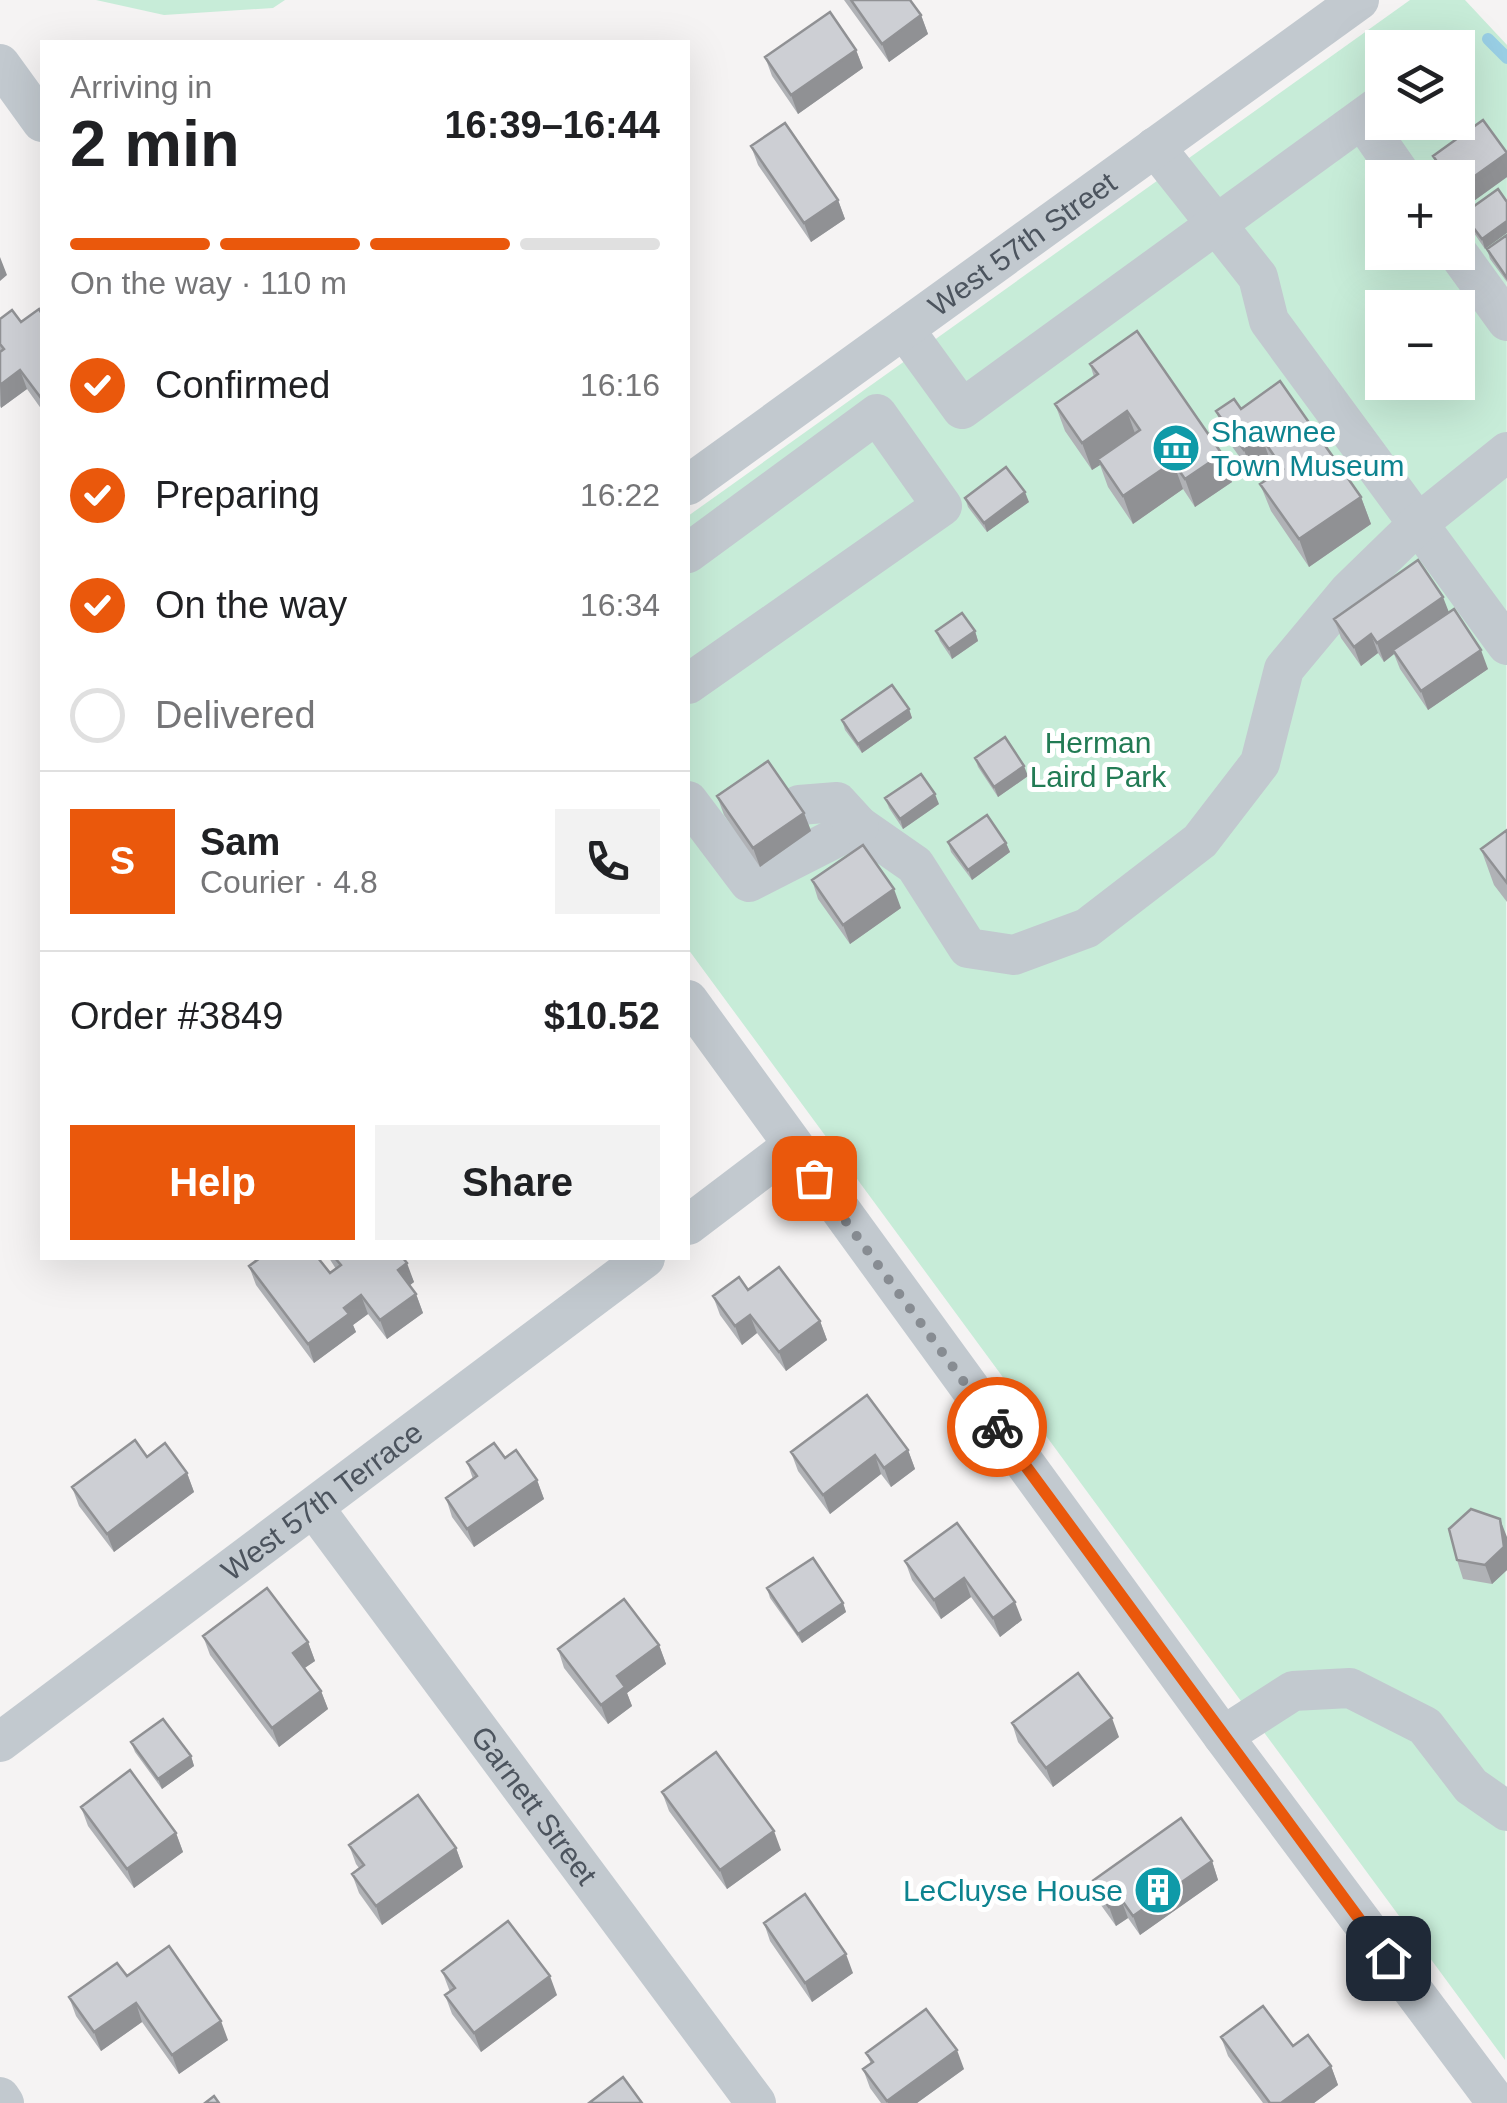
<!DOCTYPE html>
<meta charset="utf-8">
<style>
:root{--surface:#fff;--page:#f2f2f2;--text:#202124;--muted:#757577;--line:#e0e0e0;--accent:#ea580c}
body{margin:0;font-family:Arial,sans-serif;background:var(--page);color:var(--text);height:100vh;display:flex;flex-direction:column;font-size:38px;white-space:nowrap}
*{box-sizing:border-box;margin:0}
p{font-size:32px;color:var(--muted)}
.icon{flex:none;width:55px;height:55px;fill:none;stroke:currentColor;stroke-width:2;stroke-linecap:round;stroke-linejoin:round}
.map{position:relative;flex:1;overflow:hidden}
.sheet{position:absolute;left:40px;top:40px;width:650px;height:1220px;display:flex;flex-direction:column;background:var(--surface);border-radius:0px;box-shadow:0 10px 40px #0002}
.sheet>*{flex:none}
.fabs{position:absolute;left:1365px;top:30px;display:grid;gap:20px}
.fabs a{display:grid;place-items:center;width:110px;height:110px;border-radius:0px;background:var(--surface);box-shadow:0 10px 40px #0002;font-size:50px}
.pin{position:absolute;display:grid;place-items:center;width:85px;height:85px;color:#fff;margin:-42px;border-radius:20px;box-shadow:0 5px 15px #0006}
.courier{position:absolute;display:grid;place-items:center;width:100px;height:100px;margin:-50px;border:8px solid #ea580c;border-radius:50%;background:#fff;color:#222;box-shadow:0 2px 12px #0007}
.head em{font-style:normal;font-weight:700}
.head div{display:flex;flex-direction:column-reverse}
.head{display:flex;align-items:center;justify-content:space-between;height:170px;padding:0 30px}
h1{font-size:65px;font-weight:700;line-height:75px}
.bar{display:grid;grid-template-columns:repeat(4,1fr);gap:15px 10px;align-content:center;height:120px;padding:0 30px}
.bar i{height:12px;border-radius:8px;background:var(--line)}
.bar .current{background:var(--accent)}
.bar p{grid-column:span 4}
.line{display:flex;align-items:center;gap:25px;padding:0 30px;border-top:2px solid var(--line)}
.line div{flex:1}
.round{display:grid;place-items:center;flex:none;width:105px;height:105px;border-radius:0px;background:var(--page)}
ol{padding:0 30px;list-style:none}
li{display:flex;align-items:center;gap:30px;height:110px}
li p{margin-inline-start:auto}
li .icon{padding:10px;border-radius:50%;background:var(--accent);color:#fff;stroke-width:4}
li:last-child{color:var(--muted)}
li i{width:55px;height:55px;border:5px solid var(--line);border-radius:50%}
.action{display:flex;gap:20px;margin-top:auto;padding:20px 30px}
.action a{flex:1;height:115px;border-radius:0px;background:var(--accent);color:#fff;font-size:40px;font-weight:700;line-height:115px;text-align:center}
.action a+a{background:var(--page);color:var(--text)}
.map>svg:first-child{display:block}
</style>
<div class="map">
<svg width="1507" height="2103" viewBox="0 0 1507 2103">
<rect width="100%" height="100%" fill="#f5f3f3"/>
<path fill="#c7ecd8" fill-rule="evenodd" d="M96 0H285L273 8 164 15Z
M1410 0H1465L1507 45 1505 2060 688 949V516ZM1382 48H1458V122H1382ZM1382 178H1458V252H1382ZM1382 308H1458V382H1382Z"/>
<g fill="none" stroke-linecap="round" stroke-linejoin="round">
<path stroke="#99cfe5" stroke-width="12" d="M1488 39 1507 58"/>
<g stroke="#c2c9cf" stroke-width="40">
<path d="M0 64 42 122"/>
<path d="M1362 119 1403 178"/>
<path d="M1155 147 1258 277 1269 321 1507 645"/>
<path d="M1457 252 1507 321"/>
<path d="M904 329 962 409 1382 104"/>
<path id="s1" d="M688 485 1359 0"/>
<path d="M688 553 877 414 942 506 688 684"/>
<path d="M688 801 749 882 859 826 915 865 968 948 1014 955 1087 928 1200 841 1260 763 1284 669 1349 591 1420 522 1507 452"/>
<path d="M799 805 837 802 859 826"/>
<path d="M688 1000 1223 1736 1497 2103"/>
<path d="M688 1225 791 1147"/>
<path id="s2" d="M314 1508 756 2103"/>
<path d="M1223 1736 1293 1691 1350 1688 1425 1726 1471 1786 1507 1811"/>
<path id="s3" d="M0 1742 645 1258"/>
<path d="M0 2097 4 2103"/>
</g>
</g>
<path fill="#b0b2b6" d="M844 0H910L921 15 928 34 889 62Z
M856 50 863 68 798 114 772 76 765 57Z
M751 146 838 200 845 219 811 242 758 165Z
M1507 154V177L1464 208 1458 199V178H1442L1433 156Z
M1507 202 1485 249 1467 223 1463 214Z
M1507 235V282L1490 259 1487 249Z
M42 314V410L27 389 1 408 0 406V319L21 322Z
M1090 364 1232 482 1195 507 1183 489 1133 524 1108 487 1100 465 1092 470 1065 431 1055 404 1094 377Z
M1241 409 1361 497 1371 524 1309 567 1271 511 1260 484 1277 473 1272 465 1254 477 1226 438 1216 411Z
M965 498 1029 502 987 532 968 507Z
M1449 613 1488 669 1428 710 1400 669 1394 654 1384 662 1378 653 1361 666 1341 638 1334 619Z
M936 631H975L978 641 952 659 940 641Z
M909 709 912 718 862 753 845 730 842 720Z
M975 758 1028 776 998 797 978 767Z
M717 796 804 813 811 831 760 867 724 815Z
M885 798 939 804 903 829 889 808Z
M1507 830V902L1494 885 1481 849Z
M948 842 1006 843 1010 852 972 880 951 852Z
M812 880 901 908 850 944 818 899Z
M329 1258H403L414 1282 410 1285 416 1294 423 1313 387 1339 368 1314 353 1325 356 1332 314 1363 256 1285 249 1266 330 1273 336 1269Z
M748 1290 820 1321 827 1340 786 1371 757 1333 742 1345 720 1315 713 1296Z
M908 1450 915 1469 891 1487 881 1474 830 1514 798 1471 791 1452Z
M147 1457 187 1473 194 1492 114 1552 79 1506 72 1487Z
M505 1458 537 1480 544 1499 474 1547 452 1517 446 1498 473 1479 467 1462Z
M957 1523 1022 1620 1000 1637 971 1597 941 1619 912 1580 905 1561Z
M1507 1537V1570L1492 1584 1463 1579 1457 1560Z
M767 1588 843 1603 846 1612 802 1643 770 1598Z
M203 1636 308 1642 315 1661 304 1668 321 1691 328 1709 279 1747 210 1655Z
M659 1645 666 1664 627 1693 632 1706 608 1724 564 1668 558 1649Z
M1012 1723 1119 1737 1053 1787 1018 1742Z
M131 1742 191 1756 194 1766 162 1789 135 1752Z
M662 1792 781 1850 727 1889 669 1811Z
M81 1807 176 1833 183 1852 134 1888 88 1826Z
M349 1845 456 1848 463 1867 382 1925 359 1893 352 1874 359 1868 356 1864Z
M1212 1861 1218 1880 1140 1935 1128 1918 1116 1926 1098 1901 1091 1882Z
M764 1923 853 1973 812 2002 770 1941Z
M442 1971 557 1995 481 2052 452 2014 445 1995 450 1992Z
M127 1976 228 2040 179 2074 142 2022 101 2051 76 2016 69 1997Z
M1221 2037 1293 2046 1331 2066 1338 2085 1314 2103H1263L1228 2056Z
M866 2053 964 2069 917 2103H881L870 2088 863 2069 871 2064Z"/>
<path fill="#909194" d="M921 15 928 34 889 62 882 44Z
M856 50 863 68 798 114 791 95Z
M1507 153V177L1464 208 1458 188Z
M838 200 845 219 811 242 804 223Z
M1507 221V233L1485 249 1482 239Z
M0 257 7 275 0 281Z
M20 370 27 389 1 408 0 385Z
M1127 411 1137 439 1098 459 1100 465 1092 470 1082 443Z
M1262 438 1272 465 1254 477 1244 450Z
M1222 454 1232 482 1195 507 1185 479Z
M1173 462 1183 489 1133 524 1123 496Z
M1025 492 1029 502 987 532 984 523Z
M1361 497 1371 524 1309 567 1299 539Z
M1443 597 1450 615 1393 650 1394 654 1384 662 1377 643Z
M975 631 978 641 952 659 949 649Z
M1371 634 1378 653 1361 666 1354 647Z
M1481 650 1488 669 1428 710 1421 691Z
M909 709 912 718 862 753 858 744Z
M1024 766 1028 776 998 797 994 787Z
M935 794 939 804 903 829 900 819Z
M804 813 811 831 760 867 753 848Z
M1006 843 1010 852 972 880 968 870Z
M894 889 901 908 850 944 843 925Z
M407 1263 414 1282 405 1289 398 1270Z
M416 1294 423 1313 387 1339 380 1320Z
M361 1295 368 1314 353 1325 356 1332 314 1363 308 1344 344 1308Z
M750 1315 757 1333 742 1345 735 1326Z
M820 1321 827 1340 786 1371 779 1352Z
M908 1450 915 1469 891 1487 884 1468Z
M875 1455 881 1474 830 1514 823 1495Z
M187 1473 194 1492 114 1552 107 1534Z
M537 1480 544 1499 474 1547 467 1529Z
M1500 1519 1507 1537V1570L1492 1584 1485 1565Z
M964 1578 971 1597 941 1619 934 1600Z
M1015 1602 1022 1620 1000 1637 993 1618Z
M843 1603 846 1612 802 1643 798 1634Z
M308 1642 315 1661 299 1672 293 1653Z
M659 1645 666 1664 627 1693 632 1706 608 1724 601 1705 617 1676Z
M321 1691 328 1709 279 1747 272 1728Z
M1112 1718 1119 1737 1053 1787 1046 1768Z
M191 1756 194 1766 162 1789 158 1779Z
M774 1831 781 1850 727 1889 720 1870Z
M176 1833 183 1852 134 1888 127 1869Z
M456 1848 463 1867 382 1925 376 1906Z
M1212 1861 1218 1880 1140 1935 1133 1916Z
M1121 1899 1128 1918 1116 1926 1109 1907Z
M846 1954 853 1973 812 2002 805 1983Z
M550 1976 557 1995 481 2052 474 2033Z
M136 2003 142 2022 101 2051 94 2032Z
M221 2021 228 2040 179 2074 172 2055Z
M957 2050 964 2069 917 2103H888L887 2101Z
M1331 2066 1338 2085 1314 2103H1281Z"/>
<path fill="#cdcfd4" stroke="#909194" stroke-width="2.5" d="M851 0H910L921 15 882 44Z
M830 12 856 50 791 95 765 57Z
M1483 120 1507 153 1458 188V178H1449L1433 156Z
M785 123 838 200 804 223 751 146Z
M1498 189 1507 202V221L1482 239 1463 214Z
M1507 235V278L1487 249Z
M1397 300 1414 308H1388Z
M39 309 42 314V397L41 398 20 370 0 385V352L4 349 0 344V319L12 310 21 322Z
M1382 312V333L1378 327 1380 313Z
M1137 331 1222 454 1185 479 1173 462 1123 496 1098 459 1140 430 1127 411 1082 443 1055 404 1098 374 1090 364Z
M1280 381 1361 497 1299 539 1260 484 1283 469 1262 438 1244 450 1216 411 1234 399 1241 409Z
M1006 467 1025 492 984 523 965 498Z
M1418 560 1443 597 1377 643 1371 634 1354 647 1334 619Z
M1454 609 1481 650 1421 691 1393 650Z
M962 613 975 631 949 649 936 631Z
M892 685 909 709 858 744 842 720Z
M1005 737 1024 766 994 787 975 758Z
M768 761 804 813 753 848 717 796Z
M921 774 935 794 900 819 885 798Z
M987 815 1006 843 968 870 948 842Z
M1507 830V883L1481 849Z
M863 845 894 889 843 925 812 880Z
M260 1258H318L330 1273 341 1265 335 1258H403L407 1263 398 1270 416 1294 380 1320 361 1295 344 1308 349 1314 308 1344 249 1266Z
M779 1267 820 1321 779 1352 750 1315 735 1326 713 1296 739 1277 748 1290Z
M867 1395 908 1450 884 1468 875 1455 823 1495 791 1452Z
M135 1440 147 1457 165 1443 187 1473 107 1534 72 1487Z
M494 1443 505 1458 516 1450 537 1480 467 1529 446 1498 477 1476 467 1462Z
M1471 1509 1500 1519 1504 1547 1485 1565 1457 1560 1449 1529Z
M957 1523 1015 1602 993 1618 964 1578 934 1600 905 1561Z
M813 1558 843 1603 798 1634 767 1588Z
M267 1588 308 1642 293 1653 321 1691 272 1728 203 1636Z
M624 1599 659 1645 617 1676 625 1687 601 1705 558 1649Z
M1078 1673 1112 1718 1046 1768 1012 1723Z
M163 1719 191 1756 158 1779 131 1742Z
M716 1752 774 1831 720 1870 662 1792Z
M130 1770 176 1833 127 1869 81 1807Z
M418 1795 456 1848 376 1906 352 1874 364 1865 349 1845Z
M1181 1818 1212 1861 1133 1916 1121 1899 1109 1907 1091 1882Z
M805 1894 846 1954 805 1983 764 1923Z
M508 1921 550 1976 474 2033 445 1995 455 1988 442 1971Z
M169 1946 221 2021 172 2055 136 2003 94 2032 69 1997 117 1963 127 1976Z
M1263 2006 1293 2046 1308 2035 1331 2066 1281 2103H1270L1221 2037Z
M926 2009 957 2050 887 2101 863 2069 873 2062 866 2053Z
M623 2077 642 2103H589Z
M214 2096 219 2103H205Z"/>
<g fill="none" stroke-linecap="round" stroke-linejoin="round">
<path stroke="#878c92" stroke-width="10" stroke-dasharray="0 18" d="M814 1178 997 1427"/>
<path stroke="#ea580c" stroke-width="12" d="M997 1427 1388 1958"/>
</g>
<defs>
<g id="museum-disc" transform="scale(2.5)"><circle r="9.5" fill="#0f9aa8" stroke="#fff"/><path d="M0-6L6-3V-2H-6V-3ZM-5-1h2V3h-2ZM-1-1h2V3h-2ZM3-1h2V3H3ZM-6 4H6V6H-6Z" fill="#fff"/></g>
<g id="building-disc" transform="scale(2.5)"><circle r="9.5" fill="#0f9aa8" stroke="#fff"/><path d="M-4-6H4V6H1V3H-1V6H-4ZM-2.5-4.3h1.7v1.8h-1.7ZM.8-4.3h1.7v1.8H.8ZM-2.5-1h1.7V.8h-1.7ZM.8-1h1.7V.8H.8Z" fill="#fff"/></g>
</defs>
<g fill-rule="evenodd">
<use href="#museum-disc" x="1176" y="448"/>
<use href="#building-disc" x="1158" y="1890"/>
</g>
<g text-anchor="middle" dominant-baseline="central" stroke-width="10" stroke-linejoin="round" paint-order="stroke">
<g font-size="30" fill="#4c545e" stroke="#fff">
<text stroke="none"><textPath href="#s1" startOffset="412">West 57th Street</textPath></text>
<text stroke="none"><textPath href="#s3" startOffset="402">West 57th Terrace</textPath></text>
<text stroke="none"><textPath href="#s2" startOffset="370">Garnett Street</textPath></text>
</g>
<g font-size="30" fill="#0d838f" stroke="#fff" text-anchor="start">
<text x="1211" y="431">Shawnee<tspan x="1211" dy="34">Town Museum</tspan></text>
<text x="1123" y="1890" text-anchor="end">LeCluyse House</text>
</g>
<g font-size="30" fill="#227b54" stroke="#fff">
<text x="1098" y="742">Herman<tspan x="1098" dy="34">Laird Park</tspan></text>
</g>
</g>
</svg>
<div class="fabs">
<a><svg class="icon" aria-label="layers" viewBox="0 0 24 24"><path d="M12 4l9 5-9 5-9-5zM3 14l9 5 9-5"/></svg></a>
<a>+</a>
<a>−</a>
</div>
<div class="pin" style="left:814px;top:1178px;background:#ea580c"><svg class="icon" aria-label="bag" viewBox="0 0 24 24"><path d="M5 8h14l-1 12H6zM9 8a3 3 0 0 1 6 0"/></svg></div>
<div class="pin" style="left:1388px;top:1958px;background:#1f2937"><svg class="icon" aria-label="home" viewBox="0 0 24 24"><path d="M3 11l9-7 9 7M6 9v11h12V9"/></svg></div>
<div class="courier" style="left:997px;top:1427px"><svg class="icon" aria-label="bike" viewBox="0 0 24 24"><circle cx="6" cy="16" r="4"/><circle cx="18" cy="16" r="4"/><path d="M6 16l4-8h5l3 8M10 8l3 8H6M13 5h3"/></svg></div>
<section class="sheet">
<div class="head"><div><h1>2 min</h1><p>Arriving in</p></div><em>16:39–16:44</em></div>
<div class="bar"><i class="current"></i><i class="current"></i><i class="current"></i><i></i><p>On the way · 110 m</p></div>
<ol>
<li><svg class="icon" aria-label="check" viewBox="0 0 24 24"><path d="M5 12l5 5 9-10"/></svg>Confirmed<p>16:16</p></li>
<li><svg class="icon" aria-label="check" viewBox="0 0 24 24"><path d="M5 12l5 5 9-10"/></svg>Preparing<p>16:22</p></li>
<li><svg class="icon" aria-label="check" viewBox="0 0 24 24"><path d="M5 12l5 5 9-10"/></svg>On the way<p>16:34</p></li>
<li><i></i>Delivered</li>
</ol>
<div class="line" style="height:180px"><b class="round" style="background:var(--accent);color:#fff">S</b><div><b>Sam</b><p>Courier · 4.8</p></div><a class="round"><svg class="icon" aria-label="phone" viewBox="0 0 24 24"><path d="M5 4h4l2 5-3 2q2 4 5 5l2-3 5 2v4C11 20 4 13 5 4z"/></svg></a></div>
<div class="line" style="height:130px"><div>Order #3849</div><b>$10.52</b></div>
<div class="action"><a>Help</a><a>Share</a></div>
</section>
</div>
